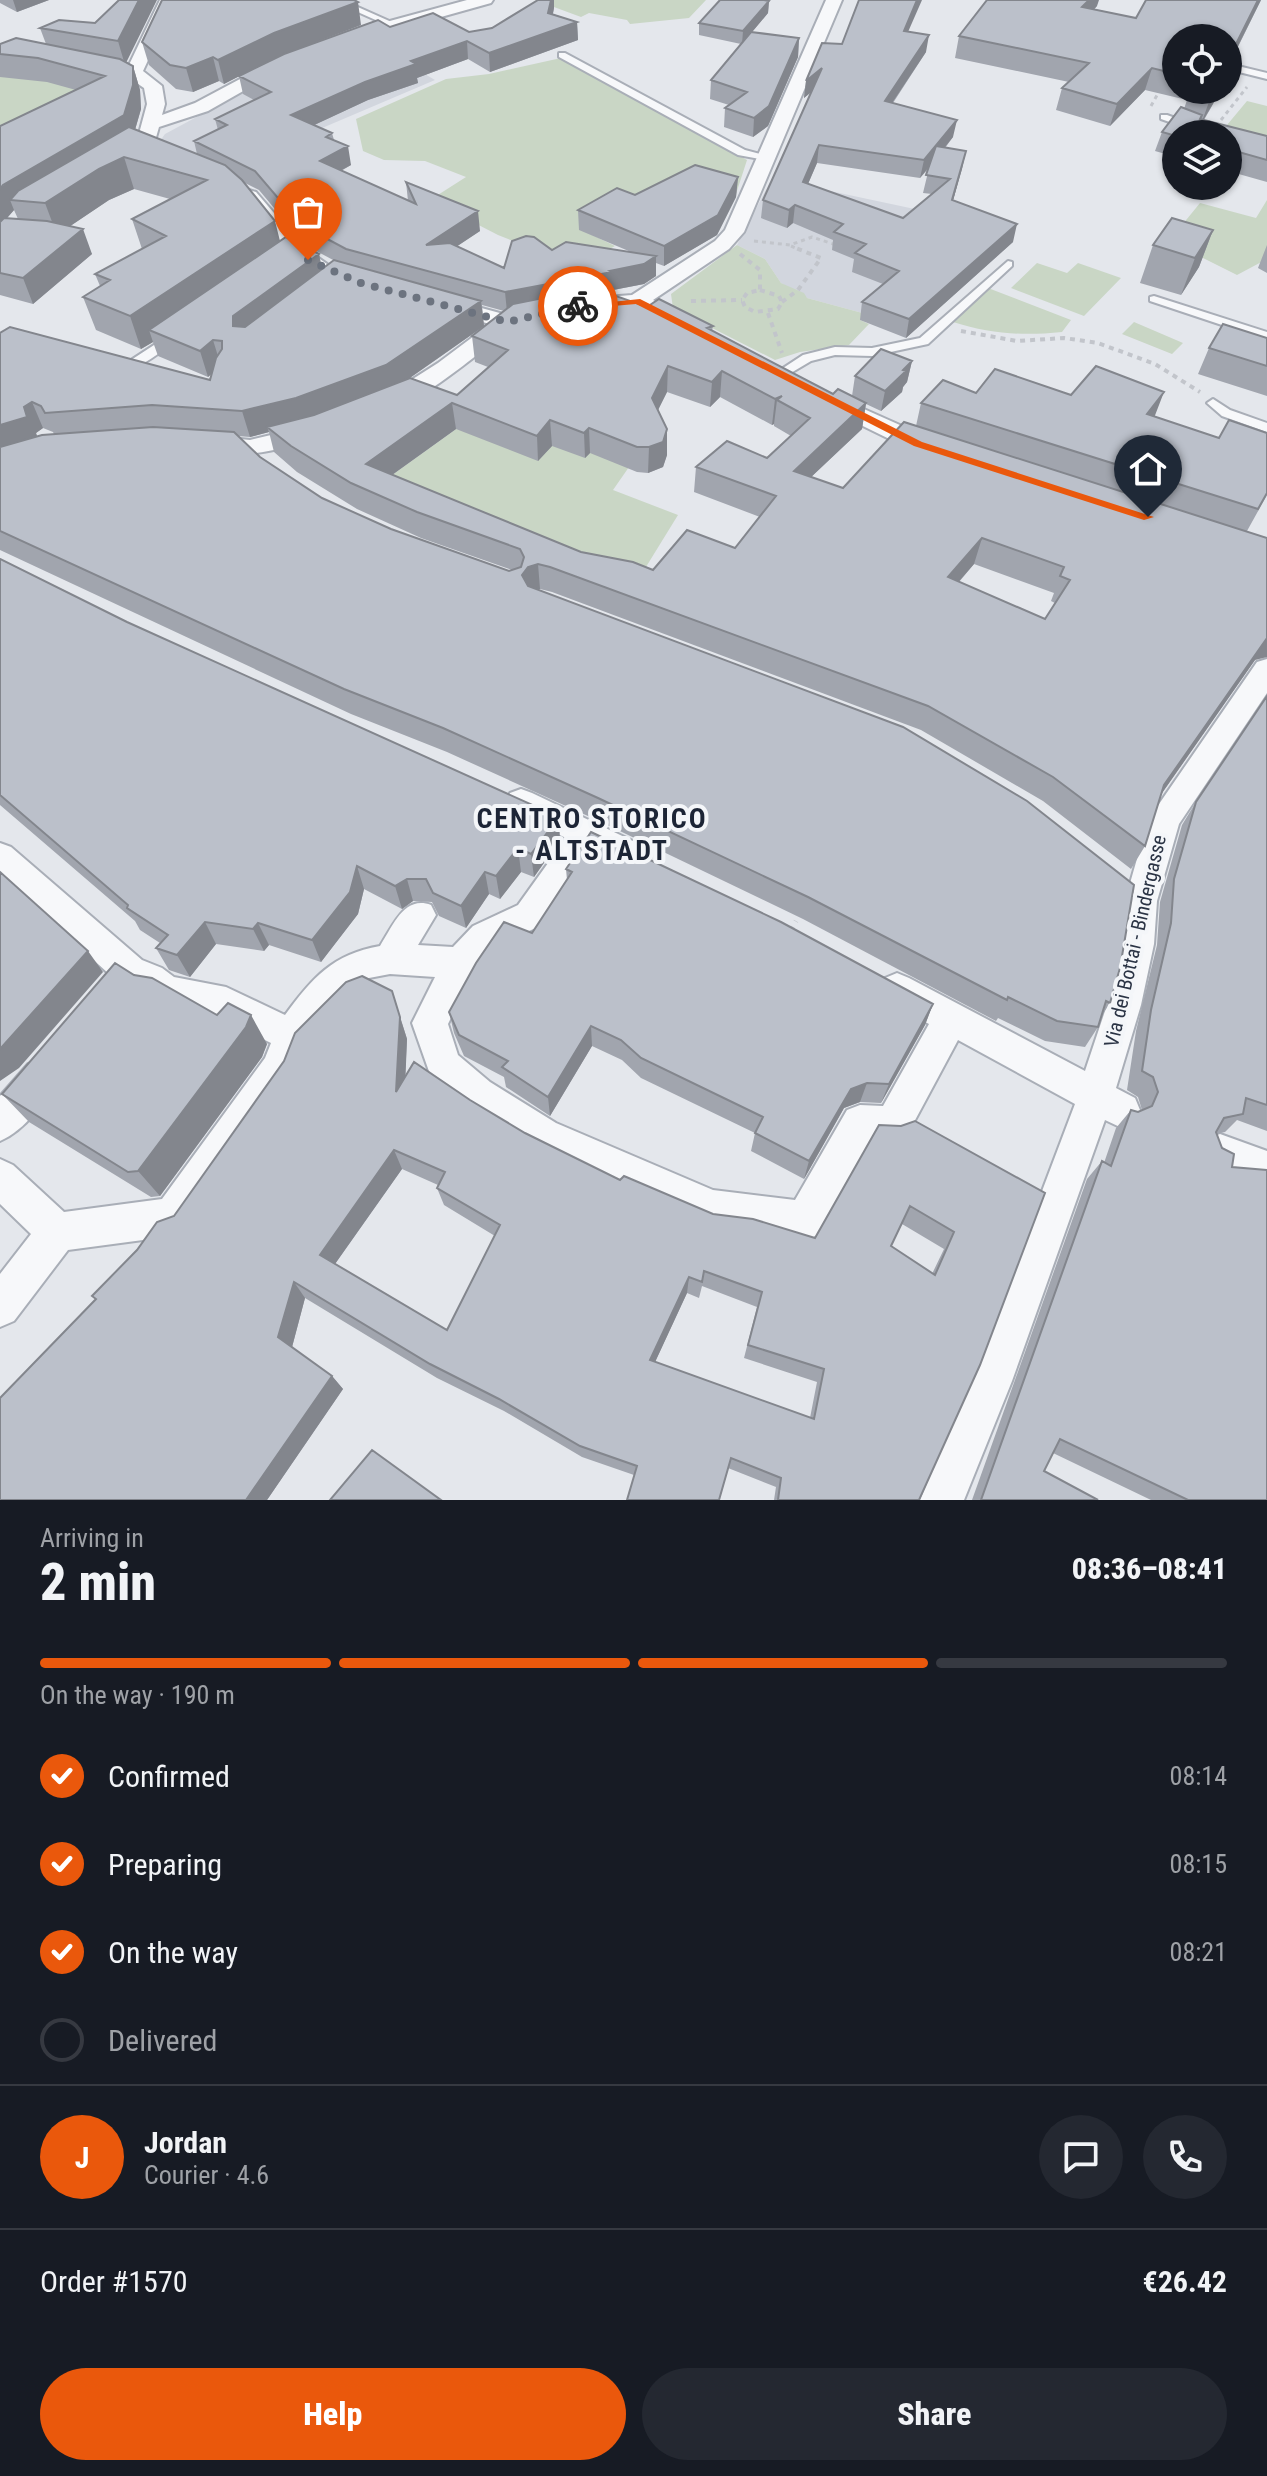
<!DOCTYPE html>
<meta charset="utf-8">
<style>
:root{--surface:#171b24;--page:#242831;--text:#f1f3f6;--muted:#9ea1a6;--line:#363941;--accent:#ea580c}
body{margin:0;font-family:"Roboto Condensed",sans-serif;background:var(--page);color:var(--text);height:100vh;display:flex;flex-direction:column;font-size:30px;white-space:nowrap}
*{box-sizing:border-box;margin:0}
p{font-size:26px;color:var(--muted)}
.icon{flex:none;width:44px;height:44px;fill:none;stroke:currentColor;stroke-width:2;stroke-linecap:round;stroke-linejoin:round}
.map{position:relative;height:1500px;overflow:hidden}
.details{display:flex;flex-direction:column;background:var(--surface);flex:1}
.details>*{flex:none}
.tools{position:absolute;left:1162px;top:24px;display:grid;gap:16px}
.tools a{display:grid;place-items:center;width:80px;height:80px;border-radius:50%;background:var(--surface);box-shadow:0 2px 6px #0004;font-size:40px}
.pin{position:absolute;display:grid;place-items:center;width:68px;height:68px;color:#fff;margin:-82px -34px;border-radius:50% 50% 50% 0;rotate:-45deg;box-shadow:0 0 8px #0007}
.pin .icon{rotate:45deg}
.courier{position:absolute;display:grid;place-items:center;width:80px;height:80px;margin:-40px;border:6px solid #ea580c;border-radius:50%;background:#fff;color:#222;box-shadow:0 2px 10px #0007}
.summary em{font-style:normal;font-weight:800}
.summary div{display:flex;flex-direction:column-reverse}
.summary{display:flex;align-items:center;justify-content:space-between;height:136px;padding:0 40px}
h1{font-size:52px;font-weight:800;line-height:60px}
.bar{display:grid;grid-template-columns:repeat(4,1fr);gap:12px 8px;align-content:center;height:96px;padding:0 40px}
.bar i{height:10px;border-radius:6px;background:var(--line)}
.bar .active{background:var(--accent)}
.bar p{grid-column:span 4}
.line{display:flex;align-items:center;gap:20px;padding:0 40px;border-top:2px solid var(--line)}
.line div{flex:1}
.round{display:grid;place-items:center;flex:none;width:84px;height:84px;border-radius:42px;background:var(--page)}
ol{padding:0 40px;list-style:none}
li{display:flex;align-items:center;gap:24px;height:88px}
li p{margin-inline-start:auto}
li .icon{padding:8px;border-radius:50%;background:var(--accent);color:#fff;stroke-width:4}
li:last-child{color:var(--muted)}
li i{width:44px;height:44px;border:4px solid var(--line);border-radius:50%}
.primary-button{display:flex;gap:16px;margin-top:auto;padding:16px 40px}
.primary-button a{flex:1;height:92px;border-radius:48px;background:var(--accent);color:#fff;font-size:32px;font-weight:800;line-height:92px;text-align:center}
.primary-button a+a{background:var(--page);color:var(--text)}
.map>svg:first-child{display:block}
</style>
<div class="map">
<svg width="1267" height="1500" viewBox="0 0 1267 1500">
<rect width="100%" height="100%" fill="#e4e7ec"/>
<path fill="#d2d6de" d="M367 40 435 80 221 171 160 141 165 134 245 91Z
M770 182 802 185 924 211 969 226 866 314 807 298 781 283 765 259 737 245Z"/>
<path fill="#c9d6c5" d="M535 0H706L689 18 630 24 627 20 589 13 581 17Z
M0 56 125 82 140 95 76 127 0 155Z
M561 58 747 160 735 197 580 229 615 246 578 267 498 235 430 200 466 177 425 161 384 160 363 151 356 119 446 79 489 74Z
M1247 101 1267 106V145L1222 131Z
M1267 200V259L1237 275 1169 241 1200 203 1256 218Z
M737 245 765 259 781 283 804 293 807 298 866 314 860 320 869 324 849 345 800 352 775 360 673 308 671 294Z
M1037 263 1067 273 1078 263 1121 278 1084 316 1011 288Z
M988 288 1071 320 1062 332C1023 336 991 334 953 322Z
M1134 322 1183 343 1172 354 1122 334Z
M456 429 591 452 629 467 613 490 678 515 633 588 371 490Z"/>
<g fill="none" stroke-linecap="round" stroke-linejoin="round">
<g stroke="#a9aeb7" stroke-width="4">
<path id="lane" d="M331 0H342L396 24 389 26Z
M559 53H565L745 150 771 157 766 160 738 155 559 57Z
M1242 67 1267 73V79L1239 72V68Z
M1161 115H1167L1219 134H1204L1161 119Z
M1008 261 1012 262V266L928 344 872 356 835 355 811 361 784 377H776L774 374 803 355 835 347 872 348 920 338Z
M1154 296 1267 332V340L1150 301V297Z
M174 332 178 333V339C160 351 135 378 113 364L119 360 128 362Z
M1213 399 1230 410 1267 423V432L1222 416 1207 403Z"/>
</g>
<g stroke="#a9aeb7" stroke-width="4">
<path id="street" d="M160 0H176L143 71 162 86 165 104 162 115 195 103 272 62 278 61 287 66 208 111 159 127 155 141 146 147 137 141 147 104 144 88 128 77 92 70 89 66 98 61 128 67Z
M467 0H493L491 3 348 43 340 38 342 34Z
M826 0H842L744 232 729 249 653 300 691 318 694 323 691 328H675L634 308 580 309 577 304 580 299 632 295 715 241 725 230Z
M249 190 256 192 303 247 327 264 323 268C296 275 254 217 239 196Z
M445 298 507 315 534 308 545 315 542 320C532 322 520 324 512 329 486 345 410 415 383 408L379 403 383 398 438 363 490 324 437 310 434 305 437 300Z
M828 393 938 442 941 448 938 454H920L820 405 816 400 820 395Z
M309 426 318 429 321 434 318 439C278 450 243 460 202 450L199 444 202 438 211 436 250 440Z
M1267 659V693L1179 824 1157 901 1154 944 1141 1005 1116 1088 1135 1098 1140 1110 1135 1122 1122 1128 1105 1120 1012 1381 964 1500H920L971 1379 1075 1104 958 1040 906 1137 893 1142 870 1141 819 1235 805 1240 712 1228 530 1149 464 1106 431 1077 412 1023 435 977 390 974 369 978 338 998 306 1044 292 1080 187 1231 173 1236 68 1250 14 1321 0 1327V1274L31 1234 0 1204V1159L13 1165 64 1212 162 1199 265 1058 271 1043 210 1013 155 1003 138 990 118 982 0 876V843L11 847 142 960 162 968 174 977 226 987 285 1015C312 978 333 954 380 946 393 926 404 895 431 905L436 915 418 945 453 947 473 926 518 905 566 838 510 811 506 802 510 793 521 789 532 793 637 843 642 852 637 861 626 865 592 851 542 925 497 946 472 974 448 1024 458 1055 490 1082 556 1123 713 1190 795 1200 847 1110 860 1105 883 1106 929 1024 885 1000 880 989 885 978 897 973 909 978 1085 1071 1107 1005 1120 944 1125 901 1148 820 1257 662Z
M41 1059 54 1064 59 1076C49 1099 24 1131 0 1141V1096L28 1064Z
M1220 1134 1267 1151V1189L1207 1165 1201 1152 1207 1139Z"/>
</g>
<path stroke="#c2c5cb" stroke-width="3" stroke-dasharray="4 4" stroke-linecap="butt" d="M1151 106 1161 88
M1221 120 1247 87
M754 241 790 245 812 237 836 245
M791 246 798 249"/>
<path stroke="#c2c5cb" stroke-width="4" stroke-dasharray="5 5" stroke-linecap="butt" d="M740 254 760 270V290
M760 290 779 296 782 302 778 309 755 312 745 307 742 300 747 293Z
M691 301 742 300
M782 302 798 290 821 258 793 247
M768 313 782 353
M961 331 1017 341 1064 338 1098 343 1155 364 1200 392"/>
<path stroke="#c2c5cb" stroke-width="5" stroke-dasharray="6 6" stroke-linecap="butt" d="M790 932 796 921"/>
<use href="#lane" fill="#f7f8fa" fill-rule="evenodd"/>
<use href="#street" fill="#f7f8fa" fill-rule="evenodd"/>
</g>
<path fill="#a1a5ae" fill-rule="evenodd" d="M0 0H49L17 12 0 3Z
M119 0 126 62 133 66 140 90 141 109 135 130 197 154 194 141 218 130 215 119 254 100 243 94 239 76 224 84 219 81 193 92 176 89 149 65 142 42 361 25 316 42 390 27 469 32 492 28 554 8 553 14 577 22 578 40 490 72 468 59 417 78 418 83 368 100 314 125 332 133 334 140 351 165 341 171 408 201 406 182 480 231 457 246 504 268 552 250 631 252 579 230 578 210 635 195 738 177 736 197 717 235 664 266 656 263V276L644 284 613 290V292L607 293 647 307 713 326 712 331 833 394 852 396 855 376 912 361 907 382 903 387 902 392 881 411 866 404 862 429 811 477 843 488 916 426 921 403 976 393 1071 395 1155 416 1267 495 1247 531 1255 660 1161 794 1145 846 1131 869 1043 801 921 730 552 592 540 589 537 590 1110 1003 1101 1017 1098 1027 1085 1047 1045 1041 998 1018 996 1021 803 919 599 821 447 752 351 714 0 550V333L210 380 211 374 208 377 158 356 153 342 141 349 96 330 83 297 100 286 95 274 142 249 132 219 170 199 134 189 109 200 70 226 92 254 33 304 0 295V126L76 90 47 82 0 77V44H46L40 28 95 23ZM245 183 259 190 305 245 335 261 322 269 319 254 280 241ZM14 210 18 219 7 218ZM482 305 504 311 472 336 475 362 488 367 457 395 410 378 484 326ZM667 392 710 407 720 397 772 425 774 424V426L791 436 767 458 696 467 694 492 760 517 735 548 653 570 581 552 392 475 456 429 538 461 552 446 585 458 590 453 637 472 648 473 663 467 667 455 658 410ZM43 428 53 432 54 434 37 436 36 433ZM269 432 274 452 297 472 357 509 421 538 512 570 509 571 391 529 322 498 260 457 238 436 250 437ZM974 564 1054 593 1051 601 1055 603 1045 619 959 582Z
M1261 0 1234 55H1237L1228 78V38H1176V90H1221L1204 120 1267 136V182L1228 171V134H1176V157L1155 151 1162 132 1184 109 1187 100 1145 90 1110 126 1056 110 1062 88 1069 82 955 58 959 36 1097 6 1094 9 1136 18Z
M769 1 768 13 752 32 799 38 798 57 768 126 753 137 724 127 725 108 729 105 710 99 711 80 741 44 699 35V23Z
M908 32 926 52 893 103 953 137 945 148 966 151 953 201 1013 242 906 338 860 320 862 302 883 284 852 272 854 259 832 250 833 240 793 223 787 228 761 218 763 200 811 92 804 98 806 81 842 44ZM817 163 920 178 929 168 923 193 932 194 903 218 808 184Z
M1213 230 1199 267 1181 295 1140 283 1153 245Z
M1267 245V273L1258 268Z
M1267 338V396L1198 374 1209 348Z
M0 559 560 840 534 877 521 872 500 899 489 894 466 928 439 916 432 902 413 901 402 909 364 889 358 914 321 962 269 945 264 951 216 944 190 977 169 970 156 948 160 943 140 930 135 921 0 805Z
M1267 696V1131L1237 1120 1225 1132 1216 1134 1232 1167 1267 1500H1151L1053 1453 1044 1471 1098 1500H972L1087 1179 1102 1161 1104 1163 1116 1128 1131 1110 1138 1112 1142 1110 1138 1097 1127 1090 1136 1031 1157 945 1160 902 1182 825 1196 802Z
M566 869 933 1004 925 1025 881 1103 860 1102 844 1108 804 1179 751 1151 755 1133 641 1078 622 1060 592 1046 550 1116 506 1087 504 1077 464 1056 454 1033 449 1012 532 933 567 880Z
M134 975 267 1044 262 1057 160 1196 151 1197 29 1122 2 1094Z
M392 991 407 1039 405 1077 470 1100 525 1133 620 1180 713 1214 815 1238 879 1125 1045 1193 919 1500H774L776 1487 728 1468 634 1475 582 1457 504 1411 437 1378 305 1298 292 1347 332 1376 343 1389 267 1500 174 1216ZM402 1169 438 1185 437 1188 444 1205 495 1236 447 1330 335 1264ZM902 1224 944 1249 932 1274 891 1246ZM702 1286 757 1307 744 1358 817 1382 810 1418 655 1362 687 1293 699 1298Z"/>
<path fill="#83868d" d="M13 0H49L17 12Z
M139 0H157L125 65 118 41Z
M551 0H554V8L549 31 548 13Z
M917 0H922L901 48 904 31Z
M1089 0H1099L1097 6 1077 28 1082 7Z
M1258 0H1261L1228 66 1231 54Z
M769 1 768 13 742 44 743 31Z
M358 2 361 25 279 56 224 84 218 60 274 33Z
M577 22 578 40 490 72 489 53Z
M929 35 926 52 882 118 885 101Z
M799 38 798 57 768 126 753 137 754 118Z
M467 41 468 59 417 78 418 83 368 100 295 134 291 115 411 61Z
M1237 55 1229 77 1228 78V70Z
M213 57 219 81 193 92 186 68Z
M133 66 140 90 141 109 132 140 10 200 14 210 0 226V189Z
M822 68 820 85 804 98 806 81Z
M1152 68 1145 90 1110 126 1117 104Z
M1216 90H1221L1201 124 1209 102Z
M957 120 953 137 920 178 924 160Z
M819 145 817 163 801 200 803 182Z
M348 146 351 165 323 180 320 161Z
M966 151 962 169 948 218 952 200Z
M124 157 134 189 109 200 57 235 45 203 99 169Z
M738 177 736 197 717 235 664 266V246Z
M795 205 793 223 787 228 789 210Z
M478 211 480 231 429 265 426 245Z
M275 221 283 253 149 330 153 342 141 349 130 316Z
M1017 224 1013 242 906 338 909 319Z
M83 229 92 254 33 304 23 278Z
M1213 230 1199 267 1181 295 1195 258Z
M319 254 324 280 240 342 233 326V316Z
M656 256V276L644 284 613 290V292L507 312 505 292 610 271Z
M481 301 484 326 391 391 302 424 267 427 269 432 250 437 242 411Z
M213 340 221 366 208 377 200 351Z
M912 361 907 382 903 387 902 392 881 411 885 391Z
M668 366 667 392 651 424 652 398Z
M722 371 720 397 710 407 712 382Z
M1164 392 1154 418 1147 414Z
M782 396 777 400 774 424 772 425 775 399Z
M32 402 43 428 36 433 39 443 0 455V425Z
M452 403 456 429 371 490 366 464Z
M866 403 862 429 791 496 794 471Z
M550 420 552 446 538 461 537 436Z
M589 428 590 453 585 458 584 433Z
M667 429V455L663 467 648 473 649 447Z
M982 538 974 564 941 602 948 577Z
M538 564 540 589 530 592 522 575 528 567Z
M1267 638V657L1255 660 1151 809 1164 785Z
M559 817 560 840 534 877 531 854Z
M518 848 521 872 500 899 496 876Z
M357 866 364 889 358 914 321 962 312 940Z
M485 872 489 894 466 928 461 906Z
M407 879 413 901 402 909 395 886Z
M205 922 216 944 190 977 177 955Z
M258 923 269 945 264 951 253 929Z
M88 951 103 972 19 1068 0 1081V1049Z
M933 1004 925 1025 881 1103 889 1084Z
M251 1015 267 1044 262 1057 160 1196 138 1171Z
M400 1017 407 1039 404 1113 396 1092Z
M591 1026 592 1046 550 1116 548 1097Z
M867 1083 860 1102 844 1108 804 1179 809 1161 851 1089Z
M394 1150 402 1169 330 1271 320 1255Z
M689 1277 687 1293 650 1373V1360Z
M294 1282 305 1298 291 1351 278 1337Z
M332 1376 343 1389 267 1500H246Z"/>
<path fill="#bbc0ca" stroke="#83868d" stroke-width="2" fill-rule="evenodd" d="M119 0H139L118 41 40 28 59 20 95 23Z
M162 0H354L358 2 274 33 218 60 213 57 186 68 170 65 142 42Z
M538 0H551L548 13 577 22 489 53 467 41 411 61 416 64 365 82 291 115 332 133 326 137 348 146 320 161 416 204 406 182 478 211 426 245 450 243 504 268 512 241 526 236 534 237 552 250 566 242 656 256 644 264 610 271 612 272 505 292 346 249 301 225 255 171 194 141 227 125 215 119 271 92 239 76 284 54 378 20 390 27 433 13 469 32 492 28Z
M720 0H764L769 1 743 31 699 23Z
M859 0H917L904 31 929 35 885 101 957 120 924 160 819 145 803 182 903 218 950 179 926 175 936 146 966 151 952 200 1017 224 909 319 862 302 899 271 855 253 866 244 834 232 843 224 795 205 789 210 763 200 822 68 806 81 822 43 842 44Z
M987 0H1089L1082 7 1136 18 1146 0H1258L1231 54 1237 55 1228 70V38H1176V74L1152 68 1117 104 1062 88 1089 63 959 36Z
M751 32 799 38 769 106 754 118 725 108 747 92 711 80Z
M16 38 120 59 133 66V85L124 115 3 185 0 189V126L105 76 38 58 0 54V44Z
M1193 90H1216L1209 102 1189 95Z
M1181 107 1202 115 1200 119 1267 136V160L1228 149V134H1176V136L1162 132Z
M129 127 225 165 242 180 275 221 130 316 83 297 110 280 95 274 166 236 132 219 207 180 124 157 99 169 45 203 10 200 18 191Z
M695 165 738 177 718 215 664 246 578 210 617 188 635 195Z
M4 218 47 221 83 229 23 278 0 273V222Z
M1172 218 1213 230 1195 258 1153 245Z
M286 237 319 254 233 316V326L245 327 334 260 481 301 386 365 296 398 242 411 152 405 45 413 41 406 32 402 24 407 27 417 0 425V333L10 327 210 380 216 358 222 349V341L213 340 200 351 149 330Z
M593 288 647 307 659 299 713 326 707 328 833 394 838 389 866 403 794 471 843 488 904 422 1267 538V638L1164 785 1145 846 1053 777 928 706 550 567 538 564 528 567 522 575 528 586 903 727 1027 801 1134 885 1120 968 1110 1003 1106 1001 1098 1027 1057 1021 1008 997 1007 1000 808 897 598 798 443 728 344 689 0 531V447L42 435 153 427 234 432 260 457 322 498 391 529 509 571 521 567 524 557 520 549 417 512 351 483 291 446 267 427 314 415 410 378 457 395 508 350 472 336 513 304ZM668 366 712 382 722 371 775 399 782 396 777 400 810 418 767 458 727 441 696 467 776 496 735 548 687 530 653 570 633 562 581 552 366 464 452 403 537 436 550 420 584 433 589 428 637 447H649L663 442 667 429 652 398ZM982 538 1064 567 1060 576 1070 580 1045 619 948 577Z
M1223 324 1267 338V366L1209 348Z
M881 349 912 361 903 370 906 371 885 391 855 376Z
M1096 366 1164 392 1147 414 1219 438 1229 420 1267 433V493L1258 509 921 403 943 380 976 393 995 369 1071 395Z
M0 559 127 622 559 817 531 854 518 848 496 876 485 872 461 906 433 893 426 879H407L395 886 357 866 350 892 312 940 258 923 253 929 205 922 177 955 156 948 168 935 127 908 128 905 0 795Z
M1267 696V1105L1246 1098 1243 1114 1224 1118 1216 1132 1222 1148 1234 1154 1232 1167 1267 1170V1500H1188L1060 1439 1044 1471 1098 1500H981L1102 1161 1111 1166 1131 1110 1138 1112 1152 1106 1158 1092 1153 1077 1142 1071 1151 1010 1171 923 1174 879 1196 802Z
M591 832 781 922 933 1004 889 1084 867 1083 851 1089 809 1161 755 1133 763 1117 641 1058 621 1040 591 1026 548 1097 502 1067 508 1061 459 1035 449 1012 476 963 504 922 532 933 572 872 566 869Z
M0 872 88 951 0 1049Z
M115 963 134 975 152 978 217 1015 228 1003 251 1015 246 1027 138 1171 128 1172 2 1094Z
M362 976 392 991 400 1017 396 1092 414 1062 470 1100 525 1133 620 1180 624 1176 713 1214 753 1219 815 1238 879 1125 901 1126 915 1121 1045 1193 980 1365 919 1500H778L781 1478 731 1458 719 1500H627L637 1466 580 1446 499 1399 430 1364 294 1282 278 1337 332 1376 246 1500H0V1398L96 1299 92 1296 137 1250 157 1222 174 1216 284 1061 295 1033 346 982ZM394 1150 445 1172 437 1188 500 1225 447 1330 320 1255ZM910 1206 954 1232 935 1275 891 1246ZM704 1271 762 1292 748 1345 824 1369 814 1419 650 1360 689 1277 702 1282Z
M372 1450 441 1500H330Z"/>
<path fill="#ea580c" d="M640 299 922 442 1154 517 1144 520 914 446 636 304 578 309 573 306Z"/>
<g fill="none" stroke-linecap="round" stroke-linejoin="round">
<path stroke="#6c737f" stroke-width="8" stroke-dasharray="0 14.4" d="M308 260 361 283 507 322 578 306"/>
</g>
<g text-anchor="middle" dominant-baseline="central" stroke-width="8" stroke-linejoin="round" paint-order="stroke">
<g font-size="20" fill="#2b3445" stroke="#f4f6f9">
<text transform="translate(1135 941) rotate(-77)">Via dei Bottai - Bindergasse</text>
</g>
<g font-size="28" font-weight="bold" letter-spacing="2" fill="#1d2536" stroke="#f4f6f9">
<text x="592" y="818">CENTRO STORICO<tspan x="592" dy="32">- ALTSTADT</tspan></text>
</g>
</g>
</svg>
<div class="tools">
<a><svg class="icon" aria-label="locate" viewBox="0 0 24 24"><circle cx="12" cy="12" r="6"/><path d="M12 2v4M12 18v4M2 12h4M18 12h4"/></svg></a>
<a><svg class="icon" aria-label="layers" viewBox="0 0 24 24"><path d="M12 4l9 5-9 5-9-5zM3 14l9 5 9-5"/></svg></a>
</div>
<div class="pin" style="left:308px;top:260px;background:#ea580c"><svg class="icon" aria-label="bag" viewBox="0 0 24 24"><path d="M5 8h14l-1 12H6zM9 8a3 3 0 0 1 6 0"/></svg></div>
<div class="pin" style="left:1148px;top:517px;background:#1f2937"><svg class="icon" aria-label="home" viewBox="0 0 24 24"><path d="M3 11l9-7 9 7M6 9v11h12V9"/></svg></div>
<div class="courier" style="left:578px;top:306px"><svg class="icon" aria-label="bike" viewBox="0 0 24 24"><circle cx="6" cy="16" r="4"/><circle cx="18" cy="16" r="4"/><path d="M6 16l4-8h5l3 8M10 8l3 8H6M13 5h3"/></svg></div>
</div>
<section class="details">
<div class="summary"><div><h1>2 min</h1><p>Arriving in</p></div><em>08:36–08:41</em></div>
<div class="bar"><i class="active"></i><i class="active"></i><i class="active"></i><i></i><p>On the way · 190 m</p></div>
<ol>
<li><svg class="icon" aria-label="check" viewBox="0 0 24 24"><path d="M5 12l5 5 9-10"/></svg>Confirmed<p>08:14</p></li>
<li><svg class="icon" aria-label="check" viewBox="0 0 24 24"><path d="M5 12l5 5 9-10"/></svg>Preparing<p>08:15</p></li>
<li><svg class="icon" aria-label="check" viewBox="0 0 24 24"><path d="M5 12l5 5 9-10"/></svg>On the way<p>08:21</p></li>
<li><i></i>Delivered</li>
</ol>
<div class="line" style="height:144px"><b class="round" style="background:var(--accent);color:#fff">J</b><div><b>Jordan</b><p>Courier · 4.6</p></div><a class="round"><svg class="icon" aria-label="chat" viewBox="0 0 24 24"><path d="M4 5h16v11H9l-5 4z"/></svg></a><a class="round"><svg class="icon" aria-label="phone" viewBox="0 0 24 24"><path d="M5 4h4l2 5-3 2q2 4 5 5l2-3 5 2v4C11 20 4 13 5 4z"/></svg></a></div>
<div class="line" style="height:104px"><div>Order #1570</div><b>€26.42</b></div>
<div class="primary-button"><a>Help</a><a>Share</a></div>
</section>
